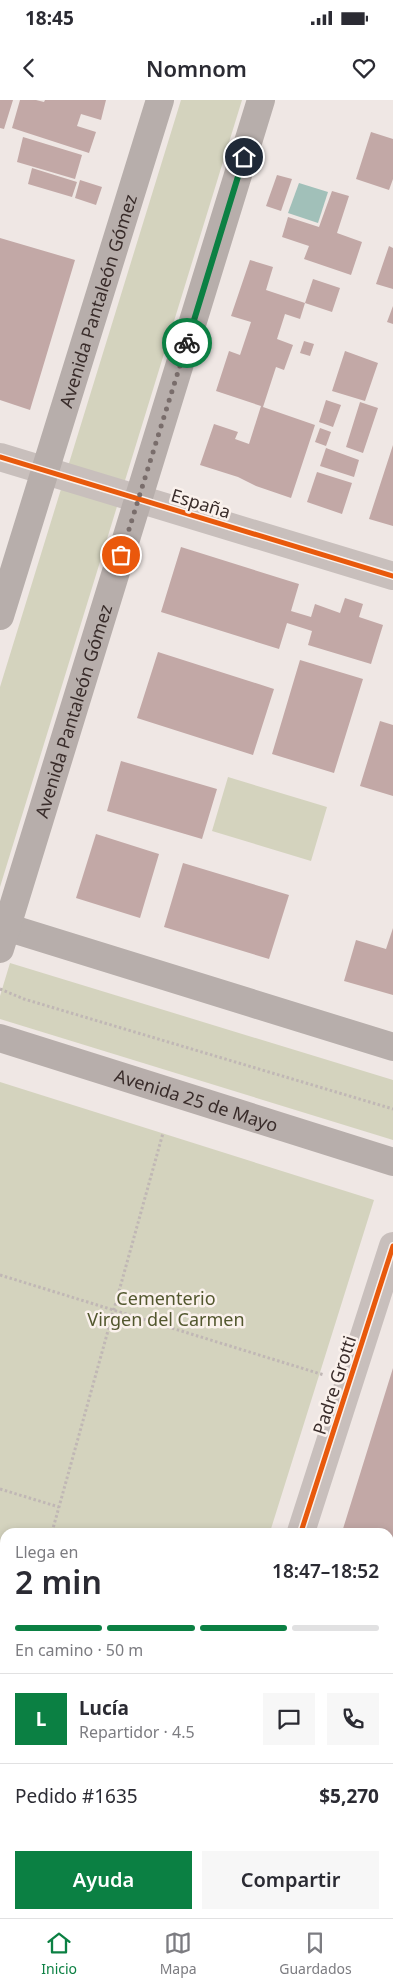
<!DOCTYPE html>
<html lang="es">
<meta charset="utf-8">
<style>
:root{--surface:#fff;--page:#f7f7f7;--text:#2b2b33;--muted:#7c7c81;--line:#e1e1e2;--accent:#0b8043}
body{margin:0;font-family:"Noto Sans",sans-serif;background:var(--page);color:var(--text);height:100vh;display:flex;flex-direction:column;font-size:19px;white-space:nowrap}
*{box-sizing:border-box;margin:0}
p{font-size:16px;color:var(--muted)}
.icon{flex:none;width:28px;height:28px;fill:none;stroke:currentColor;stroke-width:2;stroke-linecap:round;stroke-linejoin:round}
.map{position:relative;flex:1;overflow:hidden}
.details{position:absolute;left:0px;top:1428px;width:394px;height:391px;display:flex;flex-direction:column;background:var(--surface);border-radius:15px 15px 0 0;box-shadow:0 2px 8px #0003}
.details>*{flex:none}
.pin{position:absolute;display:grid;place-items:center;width:42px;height:42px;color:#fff;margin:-21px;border:2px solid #fff;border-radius:50%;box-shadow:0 1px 5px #0007}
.courier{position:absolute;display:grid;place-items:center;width:50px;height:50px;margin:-25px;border:4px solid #0b8043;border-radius:50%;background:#fff;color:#222;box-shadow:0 1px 6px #0007}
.overview em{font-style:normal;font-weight:600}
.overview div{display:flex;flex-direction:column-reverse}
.overview{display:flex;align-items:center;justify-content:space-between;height:85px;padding:0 15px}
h1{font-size:32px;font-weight:600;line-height:38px}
.bar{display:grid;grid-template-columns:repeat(4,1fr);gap:8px 5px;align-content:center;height:60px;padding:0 15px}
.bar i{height:6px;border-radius:4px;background:var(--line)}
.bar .active{background:var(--accent)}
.bar p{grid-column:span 4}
.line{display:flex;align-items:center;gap:12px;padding:0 15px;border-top:1px solid var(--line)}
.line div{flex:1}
.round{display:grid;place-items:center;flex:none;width:52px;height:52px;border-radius:0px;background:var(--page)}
.primary-button{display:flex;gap:10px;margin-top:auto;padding:10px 15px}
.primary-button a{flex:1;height:58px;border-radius:0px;background:var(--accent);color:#fff;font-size:20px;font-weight:600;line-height:58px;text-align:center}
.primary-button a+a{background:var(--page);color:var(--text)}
.status{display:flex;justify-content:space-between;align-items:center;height:35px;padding:0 25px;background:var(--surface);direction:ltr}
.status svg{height:14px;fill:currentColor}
header{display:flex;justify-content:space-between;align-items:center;height:65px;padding:0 15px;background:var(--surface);font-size:22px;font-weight:600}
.tab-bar{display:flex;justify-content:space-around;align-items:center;height:70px;border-top:1px solid var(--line);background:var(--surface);font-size:14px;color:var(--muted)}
.tab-bar a{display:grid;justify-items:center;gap:2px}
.tab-bar .active{color:var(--accent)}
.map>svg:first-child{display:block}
</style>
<div class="status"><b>18:45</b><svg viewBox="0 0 49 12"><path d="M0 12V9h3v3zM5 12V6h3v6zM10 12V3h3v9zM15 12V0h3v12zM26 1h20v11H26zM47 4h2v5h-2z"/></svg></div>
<header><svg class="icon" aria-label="back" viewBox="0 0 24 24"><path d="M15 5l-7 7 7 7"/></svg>Nomnom<svg class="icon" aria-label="heart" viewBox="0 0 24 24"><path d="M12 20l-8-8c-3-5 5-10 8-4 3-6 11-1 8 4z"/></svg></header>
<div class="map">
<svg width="393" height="1818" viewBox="0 0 393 1818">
<rect width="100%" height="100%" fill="#efe7e4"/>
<path fill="#d4d3be" d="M181 0H242L0 787V587Z
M228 677 327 707 311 761 212 731Z
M10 863 393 980V1040L0 919V896Z
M0 982 374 1100 270 1432H5V1814H152L150 1818H0Z"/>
<path fill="#a1c0b9" d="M299 83 328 92 318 123 288 113Z"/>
<path fill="#c2a8a6" d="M0 0H13L4 29 0 28Z
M20 0H36L44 2 45 0H106L101 20 81 14 77 26 96 32 89 53 12 28Z
M371 32 393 39V79L389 90 356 79Z
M23 37 82 55 75 79 17 62Z
M32 68 77 82 72 97 28 84Z
M277 75 292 79 281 111 266 106Z
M80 80 102 87 96 105 75 98Z
M332 91 349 96 337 133 362 142 351 175 304 159 309 146 282 137 288 117 319 127Z
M0 138 75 160 30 310 0 300Z
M389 146 393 148V189L376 184Z
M250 160 273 167 266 190 305 203 300 219 285 214 277 239 293 245 284 270 276 267 263 307 315 325 291 398 256 386 238 377 200 365 214 324 238 332 235 339 249 344 261 306 216 291 229 251 240 255 251 222 231 216Z
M313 179 340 188 332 212 305 203Z
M393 206V224L387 222Z
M304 241 314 244 310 256 300 253Z
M345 251 378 263 365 301 332 291Z
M326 300 341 305 333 327 319 322Z
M360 302 378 308 363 353 346 347Z
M320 328 331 332 326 346 315 342Z
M393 345V426L369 419Z
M326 348 359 360 354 377 320 366Z
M317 372 352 383 342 414 307 402Z
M181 447 299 484 291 511 311 517 315 504 340 513 345 498 363 504 359 517 383 525 371 564 308 545 312 531 287 523 279 549 161 512Z
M158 552 274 589 253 655 137 618Z
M300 560 363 579 334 673 272 654Z
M380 621 393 625V696L360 686Z
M121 661 217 689 202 739 107 711Z
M96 734 159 754 140 818 76 798Z
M183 763 289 795 269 859 164 827Z
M393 828V895L344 881 356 840 386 849Z
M393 1268V1470L389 1469V1432H342Z
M389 1589 393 1590V1632L389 1630Z
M264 1814H296L295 1818H277Z
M341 1814H380L384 1815 383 1818H340Z"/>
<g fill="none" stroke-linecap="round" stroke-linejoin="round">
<path stroke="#c0b7b5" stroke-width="3" stroke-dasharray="2.5 2.5" stroke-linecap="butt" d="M0 889 24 899 393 1009
M0 1175 324 1275
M0 1389 59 1407
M52 1432 163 1033
M0 1577 5 1574
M0 1650 5 1649"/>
<path stroke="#c8bfbc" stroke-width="28" d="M0 357 393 476
M301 1432 393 1146
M389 1537 393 1538
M181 1818 183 1814"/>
<g stroke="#b7aeab" stroke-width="28">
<path id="s1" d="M0 516 160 0"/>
<path d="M0 825 393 947"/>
<path id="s2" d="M0 849 261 0"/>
<path id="s3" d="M0 938 393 1062"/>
</g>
<g stroke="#faf1ec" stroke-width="8">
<path id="cycleway" d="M0 357 393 476
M301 1432 393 1146"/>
</g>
<use href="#cycleway" stroke="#e8590c" stroke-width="5"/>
</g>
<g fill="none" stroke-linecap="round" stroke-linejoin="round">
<path stroke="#796d6b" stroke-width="5" stroke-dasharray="0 9" d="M121 455 187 243"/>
<path stroke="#0b8043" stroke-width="6" d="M187 243 244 57"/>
</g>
<g text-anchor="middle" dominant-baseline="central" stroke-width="5" stroke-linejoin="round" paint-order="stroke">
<g font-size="18" fill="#392c2a" stroke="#faf1ec">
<text stroke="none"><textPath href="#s1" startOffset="330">Avenida Pantaleón Gómez</textPath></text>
<text transform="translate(201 403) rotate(17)">España</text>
<text stroke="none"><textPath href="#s2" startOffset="249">Avenida Pantaleón Gómez</textPath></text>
<text stroke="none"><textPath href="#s3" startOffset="206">Avenida 25 de Mayo</textPath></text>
<text transform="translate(334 1285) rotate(-72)">Padre Grotti</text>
</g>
<g font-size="18" fill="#52572e" stroke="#faf1ec">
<text x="166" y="1198">Cementerio<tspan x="166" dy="21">Virgen del Carmen</tspan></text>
</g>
</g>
</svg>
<div class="pin" style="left:121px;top:455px;background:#ea580c"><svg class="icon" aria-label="bag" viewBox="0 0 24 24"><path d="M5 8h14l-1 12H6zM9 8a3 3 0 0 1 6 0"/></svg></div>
<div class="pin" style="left:244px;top:57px;background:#1f2937"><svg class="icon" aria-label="home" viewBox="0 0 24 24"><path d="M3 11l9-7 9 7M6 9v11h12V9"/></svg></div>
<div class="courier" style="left:187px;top:243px"><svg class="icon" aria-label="bike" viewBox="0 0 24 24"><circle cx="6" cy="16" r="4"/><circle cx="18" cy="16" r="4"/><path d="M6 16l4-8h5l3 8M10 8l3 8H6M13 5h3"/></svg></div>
<section class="details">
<div class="overview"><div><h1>2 min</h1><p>Llega en</p></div><em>18:47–18:52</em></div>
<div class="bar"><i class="active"></i><i class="active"></i><i class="active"></i><i></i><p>En camino · 50 m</p></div>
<div class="line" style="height:90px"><b class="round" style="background:var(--accent);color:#fff">L</b><div><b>Lucía</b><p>Repartidor · 4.5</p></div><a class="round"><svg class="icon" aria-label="chat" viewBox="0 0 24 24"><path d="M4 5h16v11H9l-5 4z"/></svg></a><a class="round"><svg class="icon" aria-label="phone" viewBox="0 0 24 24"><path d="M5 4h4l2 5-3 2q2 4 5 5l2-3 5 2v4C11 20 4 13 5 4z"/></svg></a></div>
<div class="line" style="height:65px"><div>Pedido #1635</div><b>$5,270</b></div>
<div class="primary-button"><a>Ayuda</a><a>Compartir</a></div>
</section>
</div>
<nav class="tab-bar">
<a class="active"><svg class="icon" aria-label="home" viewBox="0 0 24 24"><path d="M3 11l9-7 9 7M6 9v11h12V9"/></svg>Inicio</a>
<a><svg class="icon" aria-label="map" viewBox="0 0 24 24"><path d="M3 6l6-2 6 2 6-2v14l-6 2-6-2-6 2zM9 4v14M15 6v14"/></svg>Mapa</a>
<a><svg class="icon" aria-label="saved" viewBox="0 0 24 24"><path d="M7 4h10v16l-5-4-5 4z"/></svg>Guardados</a>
</nav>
